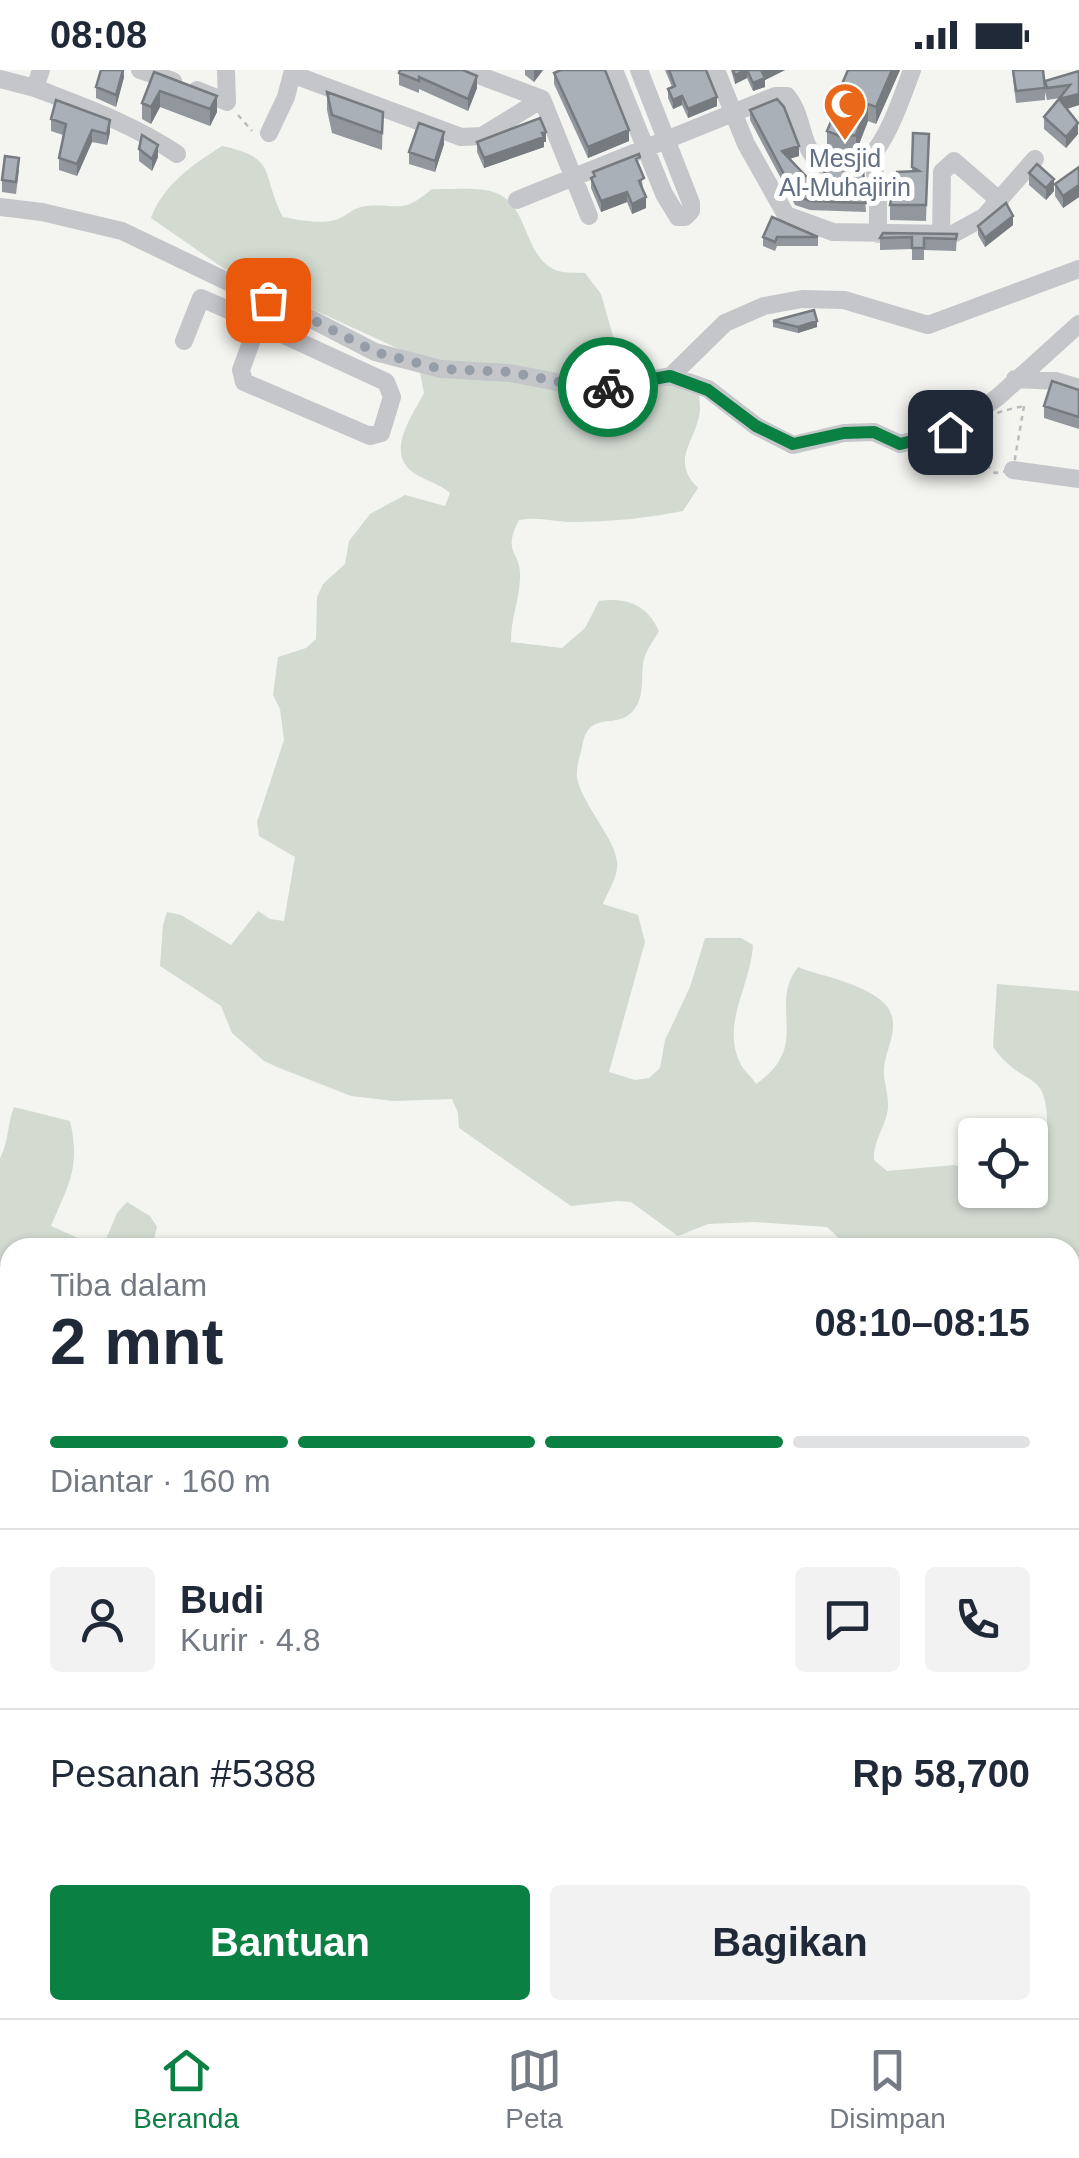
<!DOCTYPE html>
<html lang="id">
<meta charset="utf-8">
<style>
:root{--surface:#fff;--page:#f2f2f3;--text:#1f2937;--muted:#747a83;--line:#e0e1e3;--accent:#0b8043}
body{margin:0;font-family:Helvetica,sans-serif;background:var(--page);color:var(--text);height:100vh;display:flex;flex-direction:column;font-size:38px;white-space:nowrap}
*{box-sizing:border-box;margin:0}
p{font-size:32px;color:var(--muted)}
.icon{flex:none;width:55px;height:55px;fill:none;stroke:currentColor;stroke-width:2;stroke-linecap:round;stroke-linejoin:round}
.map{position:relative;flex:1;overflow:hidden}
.panel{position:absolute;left:0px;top:1168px;width:1080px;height:782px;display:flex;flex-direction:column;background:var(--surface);border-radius:30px 30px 0 0;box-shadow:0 2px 8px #0004}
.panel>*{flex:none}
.buttons{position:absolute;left:958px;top:1048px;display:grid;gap:20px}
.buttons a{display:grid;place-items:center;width:90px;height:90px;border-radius:10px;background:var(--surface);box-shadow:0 2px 8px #0004;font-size:50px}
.pin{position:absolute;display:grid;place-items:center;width:85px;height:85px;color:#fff;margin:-42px;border-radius:20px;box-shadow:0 5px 15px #0006}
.courier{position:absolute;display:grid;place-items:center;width:100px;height:100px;margin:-50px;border:8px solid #0b8043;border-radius:50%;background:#fff;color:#222;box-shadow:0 2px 12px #0007}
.head em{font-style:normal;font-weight:700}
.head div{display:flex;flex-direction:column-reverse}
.head{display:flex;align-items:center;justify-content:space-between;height:170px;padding:0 50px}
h1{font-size:65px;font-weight:700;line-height:75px}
.bar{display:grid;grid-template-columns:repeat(4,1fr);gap:15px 10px;align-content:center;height:120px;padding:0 50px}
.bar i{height:12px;border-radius:8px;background:var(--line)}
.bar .on{background:var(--accent)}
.bar p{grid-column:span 4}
.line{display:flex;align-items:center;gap:25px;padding:0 50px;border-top:2px solid var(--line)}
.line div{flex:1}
.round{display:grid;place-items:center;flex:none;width:105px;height:105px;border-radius:10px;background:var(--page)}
.action{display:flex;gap:20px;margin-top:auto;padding:20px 50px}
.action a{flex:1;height:115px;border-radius:10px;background:var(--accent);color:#fff;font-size:40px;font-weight:700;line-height:115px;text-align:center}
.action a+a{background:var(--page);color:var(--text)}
.status{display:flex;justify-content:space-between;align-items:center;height:70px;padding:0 50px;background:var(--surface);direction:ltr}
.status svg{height:28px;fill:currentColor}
.dock{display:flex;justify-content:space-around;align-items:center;height:140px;border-top:2px solid var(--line);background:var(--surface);font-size:28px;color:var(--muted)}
.dock a{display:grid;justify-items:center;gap:5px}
.dock .on{color:var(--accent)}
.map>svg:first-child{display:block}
</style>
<div class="status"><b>08:08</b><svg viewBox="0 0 49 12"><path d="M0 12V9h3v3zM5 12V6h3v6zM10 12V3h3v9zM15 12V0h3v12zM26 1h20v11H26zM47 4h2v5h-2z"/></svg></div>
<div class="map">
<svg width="1079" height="1948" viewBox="0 0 1079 1948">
<rect width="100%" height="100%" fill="#f4f4f0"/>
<path fill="#d3dbd1" d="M222 76C279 88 260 103 283 147 299 150 322 155 338 149 348 145 354 137 366 136 401 133 401 145 432 119 451 120 478 116 496 123 528 135 524 184 553 199 562 204 575 202 585 203L601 224 613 266 637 315H698C699 323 700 332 700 340 697 371 669 389 698 418L683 441C646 448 611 452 573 452 553 452 539 446 519 450 501 485 522 480 520 509 519 532 511 547 511 572L562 578 585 558 599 531C627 527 647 535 659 561 654 570 647 579 644 589 640 606 646 626 633 641 615 661 589 638 582 677 580 686 576 698 577 707 581 735 621 774 617 798 616 810 607 823 603 834L638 845 645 872 609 1002 635 1010 649 1008 660 998 665 970 690 917 705 868H741L753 875C751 916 720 954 741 995 745 1002 752 1007 756 1014 813 975 767 936 798 897 825 908 893 918 893 953 894 969 885 983 884 998 883 1011 889 1025 888 1038 886 1057 873 1070 874 1090L887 1101 954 1095 975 1101V1120H1030V1086L1047 1069C1050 993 1027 1024 993 977L997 914 1079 921V1354L1070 1355V1178L848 1177 827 1157 754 1152 708 1154 678 1166 631 1132 617 1131 571 1136 459 1058 458 1043 452 1029 394 1031 351 1026 277 997 264 991 232 963 221 936 160 896 163 855 167 842 181 845 231 875 258 841 270 849 284 851 295 787 259 766 257 752 284 670 280 639 273 625 278 587 306 578 316 569 317 527 323 514 345 494 349 471 370 444 405 425 445 436 450 423C438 413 426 411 414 403 384 383 413 345 424 323L418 293 399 279 223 198 151 148C164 114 192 95 222 76Z
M14 1037 70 1051C81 1098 68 1115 51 1156L94 1175 106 1169 117 1143 127 1132 150 1146 157 1157 152 1177 10 1178V1940H1070V1464L1079 1460V1948H0V1088C9 1072 7 1054 14 1037Z"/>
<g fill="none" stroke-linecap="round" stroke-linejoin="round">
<path stroke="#bbbcbf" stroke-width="2.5" stroke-dasharray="5 5" stroke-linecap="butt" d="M238 45 252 61
M1024 336 1013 400 995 403 975 384C983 346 986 344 1024 336Z"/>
<path stroke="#c4c6ca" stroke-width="18" d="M140 0 173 11
M465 0 542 29 589 146
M614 0 664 124 678 147H685L691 141V133L639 0
M716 0 746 74 786 145 833 162 953 164 984 147 1035 89
M0 9 35 18 41 0
M35 18C84 37 133 54 177 84
M197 20 227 32 226 0
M269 63 286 27 292 4 461 67 482 66 542 29
M872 84 878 123V164
M517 130 775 26H787C803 45 800 72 816 89 822 96 828 97 837 97 844 96 853 97 860 94 884 84 903 24 912 0
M0 137 42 142 122 161 268 231 282 234 375 282 441 299 510 303 594 319 671 306 708 319 756 356 793 375 844 363 874 362 900 374 951 361 998 327 1079 254
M941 165 942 102 954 91 1000 131
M258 253 386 312 392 327 381 363 370 366 244 312 241 300Z
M184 271 201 228 258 253 262 245
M671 306 725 253 764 236 802 229 844 230 928 255 1079 199
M1015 309 1056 311 1079 318
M1013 400 1079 409"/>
</g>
<path fill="#91979d" d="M124 0V7L116 37 96 28V17Z
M525 0H543L534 12 525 5Z
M665 0H706L717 36 688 48 682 35 673 39 668 28V19L672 17Z
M731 0H785L765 10V17L753 21 747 8 735 14Z
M900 0 876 54 868 51 856 82 842 84 827 78V61L839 31V21Z
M1012 0 1045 18 1079 1V35L1067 39 1078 64 1066 78 1044 59V47L1060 28 1047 30 1045 22V30L1016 33Z
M154 2 217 42 210 56 160 37 151 54 142 49V33Z
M399 3 477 18 468 41 419 19V23L399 15Z
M554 3 629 71 588 88 554 14Z
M327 22 383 42 382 80 332 63 327 40Z
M750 40 799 86 789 89 822 123 863 101 866 142 810 140 795 135 750 50Z
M51 49 110 62 107 75 92 72 77 106 59 100V88L63 65 51 61Z
M913 63 929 64 926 151 890 150V135L912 101Z
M477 72H546H544V77L484 98 477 82Z
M444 74 435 102 409 94V82Z
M139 79 158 87 152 101 139 91Z
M1079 97V127L1063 138 1055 126V114Z
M640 98 646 138 632 144 627 132 601 142 591 118V108L593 107V102Z
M19 100 16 124 2 122V110Z
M1029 103 1054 121 1046 130 1029 115Z
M1013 155 985 177 978 165V156Z
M957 164 956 181 924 180V190H912V179L880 180V168Z
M763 167H818V176H777L775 181 763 176Z
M773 251 817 257 798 263 773 257Z
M1079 320V359L1044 348V336Z"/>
<path fill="#767b80" d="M123 0 124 7 116 37V25Z
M534 0H543L534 12Z
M747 0V8L735 14V5Z
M767 0H785L765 10V17L753 21V13L762 2Z
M892 0H900L876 54V37Z
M477 6V18L468 41V29Z
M160 21V37L151 54V37Z
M1079 24V35L1059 41V29Z
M217 26V42L210 56V39Z
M682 26V35L673 39V30Z
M717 27V36L688 48V39Z
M868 34V51L856 82V65Z
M110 50V62L107 75V64Z
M1078 53V64L1066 78V67Z
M92 60V72L77 106V94Z
M629 60V71L588 88V77Z
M444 62V74L435 102V91Z
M546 62V72H544V77L484 98V88Z
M158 75V87L152 101V89Z
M799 76V86L782 91V81Z
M1054 109V121L1046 130V118Z
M1079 115V127L1063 138V126Z
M627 122V132L601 142V131Z
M646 127V138L632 144V134Z
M1013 146V155L985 177V168Z
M817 251V257L798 263V257Z"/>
<path fill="#a9b0b7" stroke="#767b80" stroke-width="2.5" d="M101 0H123L116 25 96 17Z
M400 0H463L477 6 468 29 419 7V11L399 3Z
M561 0H605L629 60 588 77 554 3Z
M669 0H706L717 27 688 39 682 26 673 30 668 19 675 16Z
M733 0H746L735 5Z
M747 0H767L762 2 765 8 753 13Z
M848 0H892L876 37 868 34 856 65 842 67 827 61 843 23 839 21Z
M1013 0H1043L1045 18 1016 21Z
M1079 1V24L1059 29 1070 15 1047 18 1045 11Z
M154 2 217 26 210 39 160 21 151 37 142 33Z
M327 22 383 42 382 63 332 45Z
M777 29 784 37 799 76 782 81 822 123 825 99 863 101 866 133 810 131 795 125 750 40Z
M1059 29 1078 53 1066 67 1044 47Z
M56 30 110 50 107 64 92 60 77 94 59 88 66 54 51 49Z
M540 48 546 62 542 63 544 67 484 88 477 72Z
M419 53 444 62 435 91 409 82Z
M913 63 929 64 926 135H890L897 102 919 101 912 97Z
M142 65 158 75 152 89 139 79Z
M639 84 640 87 636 89 644 108 639 111 646 127 632 134 627 122 601 131 591 108 595 106 593 102Z
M5 86 19 88 16 112 2 110Z
M1037 94 1054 109 1046 118 1029 103Z
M1079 97V115L1063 126 1055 114Z
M1006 133 1013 146 985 168 978 156Z
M772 147 818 167H777L775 172 763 167Z
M883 163 957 164 956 169 924 168V178H912V167L880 168Z
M814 240 817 251 798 257 773 251Z
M1052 311 1079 320V347L1044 336Z"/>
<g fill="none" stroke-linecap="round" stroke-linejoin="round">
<path stroke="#959ea8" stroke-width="10" stroke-dasharray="0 18" d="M268 230 282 234 375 282 441 299 510 302 594 319 608 317"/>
<path stroke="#0b8043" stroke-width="12" d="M608 317 670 306 708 320 756 356 793 374 844 363 874 362 900 374 950 362"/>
</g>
<defs>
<g id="mosque-pin" transform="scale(2.25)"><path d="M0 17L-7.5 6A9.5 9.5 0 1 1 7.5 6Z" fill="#ea681a" stroke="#fff"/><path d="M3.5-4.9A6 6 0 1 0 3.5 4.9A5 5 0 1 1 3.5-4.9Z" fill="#fff"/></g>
</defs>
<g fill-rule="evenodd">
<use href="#mosque-pin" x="845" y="34"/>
</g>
<g text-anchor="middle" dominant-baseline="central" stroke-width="10" stroke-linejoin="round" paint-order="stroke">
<g font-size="25" fill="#626f82" stroke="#fff">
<text x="845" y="88">Mesjid<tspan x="845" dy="29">Al-Muhajirin</tspan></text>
</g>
</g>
</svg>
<div class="buttons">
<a><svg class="icon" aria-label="locate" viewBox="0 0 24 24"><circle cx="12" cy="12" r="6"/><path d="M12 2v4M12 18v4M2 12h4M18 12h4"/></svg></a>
</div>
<div class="pin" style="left:268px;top:230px;background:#ea580c"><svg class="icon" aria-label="bag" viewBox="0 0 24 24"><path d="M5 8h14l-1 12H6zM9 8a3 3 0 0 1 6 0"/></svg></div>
<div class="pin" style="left:950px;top:362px;background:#1f2937"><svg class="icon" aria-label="home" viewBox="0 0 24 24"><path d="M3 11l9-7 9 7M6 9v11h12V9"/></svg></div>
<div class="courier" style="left:608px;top:317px"><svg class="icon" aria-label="bike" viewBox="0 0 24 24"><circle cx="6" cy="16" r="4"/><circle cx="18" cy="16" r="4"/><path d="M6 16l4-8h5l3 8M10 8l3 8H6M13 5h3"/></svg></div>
<section class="panel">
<div class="head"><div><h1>2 mnt</h1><p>Tiba dalam</p></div><em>08:10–08:15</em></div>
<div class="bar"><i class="on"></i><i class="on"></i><i class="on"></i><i></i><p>Diantar · 160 m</p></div>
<div class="line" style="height:180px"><a class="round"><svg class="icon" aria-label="person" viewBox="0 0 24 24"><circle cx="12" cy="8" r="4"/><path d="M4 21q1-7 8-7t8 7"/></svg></a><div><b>Budi</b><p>Kurir · 4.8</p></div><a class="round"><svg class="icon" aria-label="chat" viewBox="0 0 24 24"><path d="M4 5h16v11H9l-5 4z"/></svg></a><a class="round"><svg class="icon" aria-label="phone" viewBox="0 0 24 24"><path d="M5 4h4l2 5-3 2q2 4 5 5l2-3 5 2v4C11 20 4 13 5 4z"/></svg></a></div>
<div class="line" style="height:130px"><div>Pesanan #5388</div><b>Rp 58,700</b></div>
<div class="action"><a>Bantuan</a><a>Bagikan</a></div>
</section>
</div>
<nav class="dock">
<a class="on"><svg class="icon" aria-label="home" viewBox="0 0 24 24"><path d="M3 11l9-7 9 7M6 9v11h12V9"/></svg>Beranda</a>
<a><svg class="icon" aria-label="map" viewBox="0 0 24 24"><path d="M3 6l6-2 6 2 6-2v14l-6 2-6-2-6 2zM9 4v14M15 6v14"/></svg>Peta</a>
<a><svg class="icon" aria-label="saved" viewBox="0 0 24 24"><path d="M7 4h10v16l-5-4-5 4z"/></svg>Disimpan</a>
</nav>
